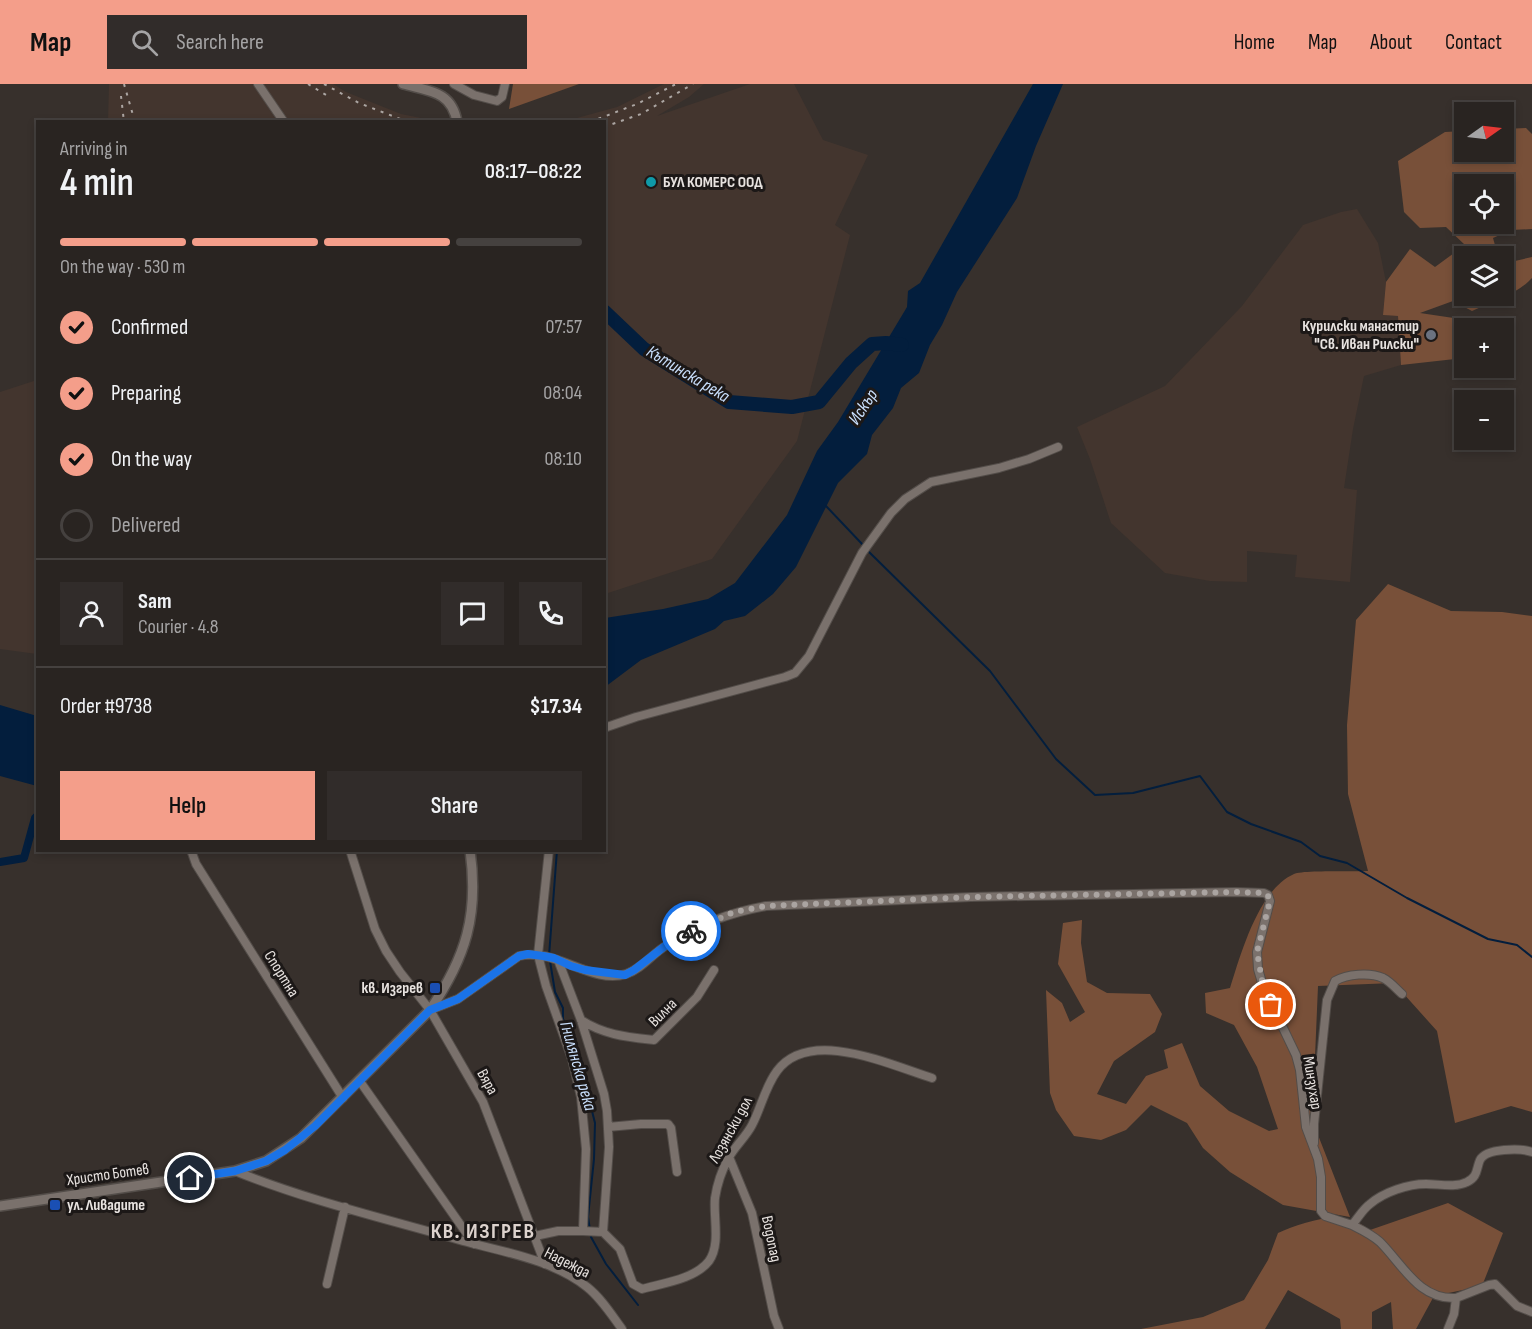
<!DOCTYPE html>
<meta charset="utf-8">
<style>
:root{--surface:#292421;--page:#312c2a;--text:#f1f3f6;--muted:#a5a4a5;--line:#45413f;--accent:#f49e8a}
body{margin:0;font-family:"Sofia Sans Condensed",sans-serif;background:var(--page);color:var(--text);height:100vh;display:flex;flex-direction:column;font-size:22px;white-space:nowrap}
*{box-sizing:border-box;margin:0}
p{font-size:20px;color:var(--muted)}
.icon{flex:none;width:33px;height:33px;fill:none;stroke:currentColor;stroke-width:2;stroke-linecap:round;stroke-linejoin:round}
.map{position:relative;flex:1;overflow:hidden}
.panel{position:absolute;left:36px;top:36px;width:570px;height:732px;display:flex;flex-direction:column;background:var(--surface);border-radius:0px;box-shadow:0 3px 9px #0003,0 0 0 2px var(--line)}
.panel>*{flex:none}
.needle{width:39px;rotate:76deg}
.fabs{position:absolute;left:1454px;top:18px;display:grid;gap:12px}
.fabs a{display:grid;place-items:center;width:60px;height:60px;border-radius:0px;background:var(--surface);box-shadow:0 3px 9px #0003,0 0 0 2px var(--line);font-size:30px}
.pin{position:absolute;display:grid;place-items:center;width:51px;height:51px;color:#fff;margin:-26px;border:3px solid #fff;border-radius:50%;box-shadow:0 2px 6px #0007}
.courier{position:absolute;display:grid;place-items:center;width:60px;height:60px;margin:-30px;border:4px solid #1a73e8;border-radius:50%;background:#fff;color:#222;box-shadow:0 2px 8px #0007}
.summary em{font-style:normal;font-weight:600}
.summary div{display:flex;flex-direction:column-reverse}
.summary{display:flex;align-items:center;justify-content:space-between;height:102px;padding:0 24px}
h1{font-size:39px;font-weight:600;line-height:45px}
.bar{display:grid;grid-template-columns:repeat(4,1fr);gap:9px 6px;align-content:center;height:72px;padding:0 24px}
.bar i{height:8px;border-radius:4px;background:var(--line)}
.bar .current{background:var(--accent)}
.bar p{grid-column:span 4}
.line{display:flex;align-items:center;gap:15px;padding:0 24px;border-top:2px solid var(--line)}
.line div{flex:1}
.round{display:grid;place-items:center;flex:none;width:63px;height:63px;border-radius:0px;background:var(--page)}
ol{padding:0 24px;list-style:none}
li{display:flex;align-items:center;gap:18px;height:66px}
li p{margin-inline-start:auto}
li .icon{padding:6px;border-radius:50%;background:var(--accent);color:#111;stroke-width:4}
li:last-child{color:var(--muted)}
li i{width:33px;height:33px;border:3px solid var(--line);border-radius:50%}
.primary-button{display:flex;gap:12px;margin-top:auto;padding:12px 24px}
.primary-button a{flex:1;height:69px;border-radius:0px;background:var(--accent);color:#111;font-size:24px;font-weight:600;line-height:69px;text-align:center}
.primary-button a+a{background:var(--page);color:var(--text)}
header{display:flex;align-items:center;gap:36px;box-sizing:border-box;height:84px;padding:0 30px;background:var(--accent);color:#111}
header strong{font-size:28px}
nav{display:flex;gap:33px;margin-inline-start:auto;font-size:21px}
.search{width:420px;height:54px;background:var(--page);display:flex;align-items:center;gap:15px;box-sizing:border-box;padding:0 21px;border-radius:0px;color:var(--muted);font-size:22px}
.map>svg:first-child{display:block}
</style>
<header>
<strong>Map</strong>
<div class="search"><svg class="icon" aria-label="search" viewBox="0 0 24 24"><circle cx="10" cy="10" r="6"/><path d="M15 15l6 6"/></svg>Search here</div>
<nav><a>Home</a><a>Map</a><a>About</a><a>Contact</a></nav>
</header>
<div class="map">
<svg width="1532" height="1245" viewBox="0 0 1532 1245">
<rect width="100%" height="100%" fill="#37302c"/>
<path fill="#43352e" d="M109 0H333L346 8 401 30 436 37 108 38Z
M664 0H704L689 13 657 32 750 0H794L823 56 868 71 835 141 850 151 797 357 712 475 605 510 604 38 566 37 617 23Z
M1357 125 1378 159 1386 198 1383 231 1398 232 1401 281 1364 292 1353 345 1344 404 1357 406 1350 498 1295 493 1297 471 1247 467V498L1210 497 1165 489 1111 439 1090 375 1077 343 1165 302 1242 222 1303 141 1341 128Z
M37 296H38L37 570 0 565V308Z"/>
<path fill="#785039" fill-rule="evenodd" d="M513 0H579L509 25Z
M1526 44 1532 50V145L1511 146 1493 154 1498 172H1464V212H1503V177L1506 179 1532 173V194C1518 210 1492 218 1472 227L1453 217 1420 229 1467 236 1455 275 1401 281 1398 232 1383 231 1386 198 1410 165 1435 183 1465 161 1446 143 1420 144 1404 128 1398 77 1445 48 1464 47V68H1503V45ZM1464 100H1503V140H1464Z
M1388 500 1451 527 1502 528 1532 532V1028L1511 1022 1455 1039 1437 947 1394 899 1318 902 1313 1020 1318 1051 1350 1133 1283 1121 1230 1088 1203 1064 1187 1039 1151 1021 1126 1046 1101 1056 1074 1052 1056 1026 1050 1009 1046 906 1062 919 1070 938 1085 928 1058 880 1063 839 1082 836 1081 859 1087 898 1107 909 1150 910 1162 930 1155 948 1114 977 1097 1010 1126 1020 1146 992 1168 984 1164 966 1182 959 1200 1002 1229 1027 1269 1047 1278 1045 1257 983 1234 941 1206 929 1205 909 1230 904C1241 870 1258 806 1294 790 1303 786 1354 788 1368 787L1348 710 1347 641 1356 536Z
M1448 1119 1503 1149 1482 1202 1434 1212 1416 1245H1393L1391 1218 1372 1228V1245H1341L1340 1235 1288 1206 1265 1245H1141L1203 1233 1244 1216 1268 1176 1278 1149C1298 1140 1327 1130 1349 1135 1356 1136 1364 1142 1370 1146Z"/>
<path fill="#031e3d" d="M1033 0H1063L1036 62 1017 114 957 208 942 241 930 261 919 289 901 304 893 324 872 351 867 370 838 399 796 483 773 510 745 532 724 537 715 545 641 576 605 603V534L663 525 708 515 735 499 787 431 817 367 838 338 907 223 908 207 920 199Z
M0 621 37 632V702L0 692Z"/>
<g fill="none" stroke-linecap="round" stroke-linejoin="round">
<path stroke="#031e3d" stroke-width="2" d="M826 422 863 461
M867 466 990 587 1056 675 1095 711 1133 709 1200 692 1227 728 1251 740 1301 758 1320 772 1347 779 1407 814 1488 855 1517 861 1532 873
M549 872 557 766
M550 877 555 908 563 924V935L577 967 595 1039 594 1075 588 1133 591 1153 606 1180 638 1221"/>
<path stroke="#031e3d" stroke-width="8" d="M0 778 24 774 35 734 38 731"/>
<path stroke="#031e3d" stroke-width="14" d="M604 227 644 265 729 318 792 323 819 318 851 279 872 260 886 259 902 261"/>
<g stroke="#534d49" stroke-width="10">
<path id="minor" d="M258 0 284 38
M454 0 474 11 497 17 502 13 505 0
M604 644 636 633 785 593 795 589 809 572 862 469 891 429 905 415 931 398 999 384 1029 375 1058 363
M191 766 196 780 343 1014
M350 766 375 845 386 867 400 888 430 926 483 1018 545 1180
M549 766 538 871 546 902 572 975 581 1013 586 1065 583 1147 603 1148
M558 876 581 936 604 1010 607 1027 609 1063 603 1148
M430 926 458 915 519 872C555 863 592 901 626 890 642 885 653 869 667 861 701 840 727 829 766 822L971 813 1236 808 1264 809 1268 811 1270 817 1257 868 1258 885 1263 902 1296 971 1300 986 1306 1043 1318 1075 1321 1093V1127L1325 1132 1352 1141C1358 1134 1363 1125 1370 1120 1384 1108 1408 1100 1426 1100 1439 1100 1455 1104 1467 1098 1478 1093 1476 1085 1480 1076 1486 1064 1521 1064 1532 1068
M581 936C604 951 628 953 654 956L697 913 714 886
M359 996 474 1160
M608 1043 641 1040H668L671 1044 677 1088
M1314 1059V1040L1327 916 1335 897C1347 890 1370 888 1383 894 1391 898 1396 905 1402 910
M729 1073 752 1129 774 1232 779 1245
M235 1087C309 1117 387 1135 463 1157 504 1168 553 1176 587 1203 601 1214 611 1230 622 1245
M1352 1141C1362 1146 1371 1150 1380 1158 1403 1181 1419 1216 1456 1214L1454 1230 1448 1245
M603 1148 620 1165 633 1200 642 1205C664 1199 695 1195 709 1177 721 1160 713 1133 715 1114 717 1101 722 1086 728 1075 734 1063 746 1053 752 1041 761 1024 765 1003 777 987 810 943 890 981 932 994
M535 1152 558 1147H583
M327 1200 345 1123
M1456 1214 1489 1201 1495 1200 1517 1222 1532 1228"/>
</g>
<g stroke="#534d49" stroke-width="12">
<path id="tertiary" d="M403 0C429 7 452 7 457 38
M0 1122 235 1087 266 1077 301 1054 430 926C466 873 479 831 470 766"/>
</g>
<use href="#minor" stroke="#7a716c" stroke-width="8"/>
<use href="#tertiary" stroke="#7a716c" stroke-width="9"/>
<path stroke="#aca6a3" stroke-width="2" stroke-dasharray="3 6" stroke-linecap="butt" d="M124 0 135 38
M308 0 331 14
M324 0 359 19 408 38
M121 12 124 38
M590 38 637 20 676 0
M604 43 641 30 693 0"/>
</g>
<g fill="none" stroke-linecap="round" stroke-linejoin="round">
<path stroke="#aaa4a1" stroke-width="6" stroke-dasharray="0 10.8" d="M691 847 734 828 766 822 972 813 1236 808 1264 809 1268 812 1270 817 1257 868 1263 902 1271 921"/>
<path stroke="#1a73e8" stroke-width="8" d="M190 1094 235 1087 266 1077 285 1066 315 1042 430 926 458 915 519 872 528 870 543 872 554 874 571 882 585 886 625 891 634 886 665 862 691 847"/>
</g>
<circle fill="#0f9aa8" stroke="#1c1817" stroke-width="2" cx="651" cy="98" r="6"/>
<circle fill="#6b7280" stroke="#1c1817" stroke-width="2" cx="1431" cy="251" r="6"/>
<g fill="#1a4fb4" stroke="#1c1817" stroke-width="2">
<rect x="429" y="898" width="12" height="12" rx="3"/>
<rect x="49" y="1115" width="12" height="12" rx="3"/>
</g>
<g text-anchor="middle" dominant-baseline="central" stroke-width="6" stroke-linejoin="round" paint-order="stroke">
<g font-size="16" font-weight="bold" fill="#e8e3e0" stroke="#1c1817" text-anchor="start">
<text x="663" y="98">БУЛ КОМЕРС ООД</text>
<text x="1419" y="242" text-anchor="end">Курилски манастир<tspan x="1419" dy="18">"Св. Иван Рилски"</tspan></text>
<text x="423" y="904" text-anchor="end">кв. Изгрев</text>
<text x="67" y="1121">ул. Ливадите</text>
</g>
<g font-size="16" fill="#e8e3e0" stroke="#1c1817">
<text transform="translate(281 890) rotate(58)">Спортна</text>
<text transform="translate(663 929) rotate(-45)">Вилна</text>
<text transform="translate(487 998) rotate(61)">Вяра</text>
<text transform="translate(1312 999) rotate(81)">Минзухар</text>
<text transform="translate(731 1046) rotate(-61)">Лозянски дол</text>
<text transform="translate(108 1091) rotate(-8)">Христо Ботев</text>
<text transform="translate(771 1155) rotate(78)">Водопад</text>
<text transform="translate(567 1179) rotate(27)">Надежда</text>
</g>
<g font-size="18" font-style="italic" fill="#c9dffc" stroke="#1c1817">
<text transform="translate(688 290) rotate(31)">Кътинска река</text>
<text transform="translate(863 323) rotate(-57)">Искър</text>
<text transform="translate(578 982) rotate(74)">Гнилянска река</text>
</g>
<g font-size="22" font-weight="bold" letter-spacing="1.5" fill="#dcd2cd" stroke="#1c1817">
<text x="483" y="1147">КВ. ИЗГРЕВ</text>
</g>
</g>
</svg>
<div class="fabs">
<a><svg class="needle" viewBox="-14 -14 28 28"><path d="M0-13l5 13h-10z" fill="#e53935"/><path d="M0 13l5-13h-10z" fill="#a5a4a5"/></svg></a>
<a><svg class="icon" aria-label="locate" viewBox="0 0 24 24"><circle cx="12" cy="12" r="6"/><path d="M12 2v4M12 18v4M2 12h4M18 12h4"/></svg></a>
<a><svg class="icon" aria-label="layers" viewBox="0 0 24 24"><path d="M12 4l9 5-9 5-9-5zM3 14l9 5 9-5"/></svg></a>
<a>+</a>
<a>−</a>
</div>
<div class="pin" style="left:1271px;top:921px;background:#ea580c"><svg class="icon" aria-label="bag" viewBox="0 0 24 24"><path d="M5 8h14l-1 12H6zM9 8a3 3 0 0 1 6 0"/></svg></div>
<div class="pin" style="left:190px;top:1094px;background:#1f2937"><svg class="icon" aria-label="home" viewBox="0 0 24 24"><path d="M3 11l9-7 9 7M6 9v11h12V9"/></svg></div>
<div class="courier" style="left:691px;top:847px"><svg class="icon" aria-label="bike" viewBox="0 0 24 24"><circle cx="6" cy="16" r="4"/><circle cx="18" cy="16" r="4"/><path d="M6 16l4-8h5l3 8M10 8l3 8H6M13 5h3"/></svg></div>
<section class="panel">
<div class="summary"><div><h1>4 min</h1><p>Arriving in</p></div><em>08:17–08:22</em></div>
<div class="bar"><i class="current"></i><i class="current"></i><i class="current"></i><i></i><p>On the way · 530 m</p></div>
<ol>
<li><svg class="icon" aria-label="check" viewBox="0 0 24 24"><path d="M5 12l5 5 9-10"/></svg>Confirmed<p>07:57</p></li>
<li><svg class="icon" aria-label="check" viewBox="0 0 24 24"><path d="M5 12l5 5 9-10"/></svg>Preparing<p>08:04</p></li>
<li><svg class="icon" aria-label="check" viewBox="0 0 24 24"><path d="M5 12l5 5 9-10"/></svg>On the way<p>08:10</p></li>
<li><i></i>Delivered</li>
</ol>
<div class="line" style="height:108px"><a class="round"><svg class="icon" aria-label="person" viewBox="0 0 24 24"><circle cx="12" cy="8" r="4"/><path d="M4 21q1-7 8-7t8 7"/></svg></a><div><b>Sam</b><p>Courier · 4.8</p></div><a class="round"><svg class="icon" aria-label="chat" viewBox="0 0 24 24"><path d="M4 5h16v11H9l-5 4z"/></svg></a><a class="round"><svg class="icon" aria-label="phone" viewBox="0 0 24 24"><path d="M5 4h4l2 5-3 2q2 4 5 5l2-3 5 2v4C11 20 4 13 5 4z"/></svg></a></div>
<div class="line" style="height:78px"><div>Order #9738</div><b>$17.34</b></div>
<div class="primary-button"><a>Help</a><a>Share</a></div>
</section>
</div>
